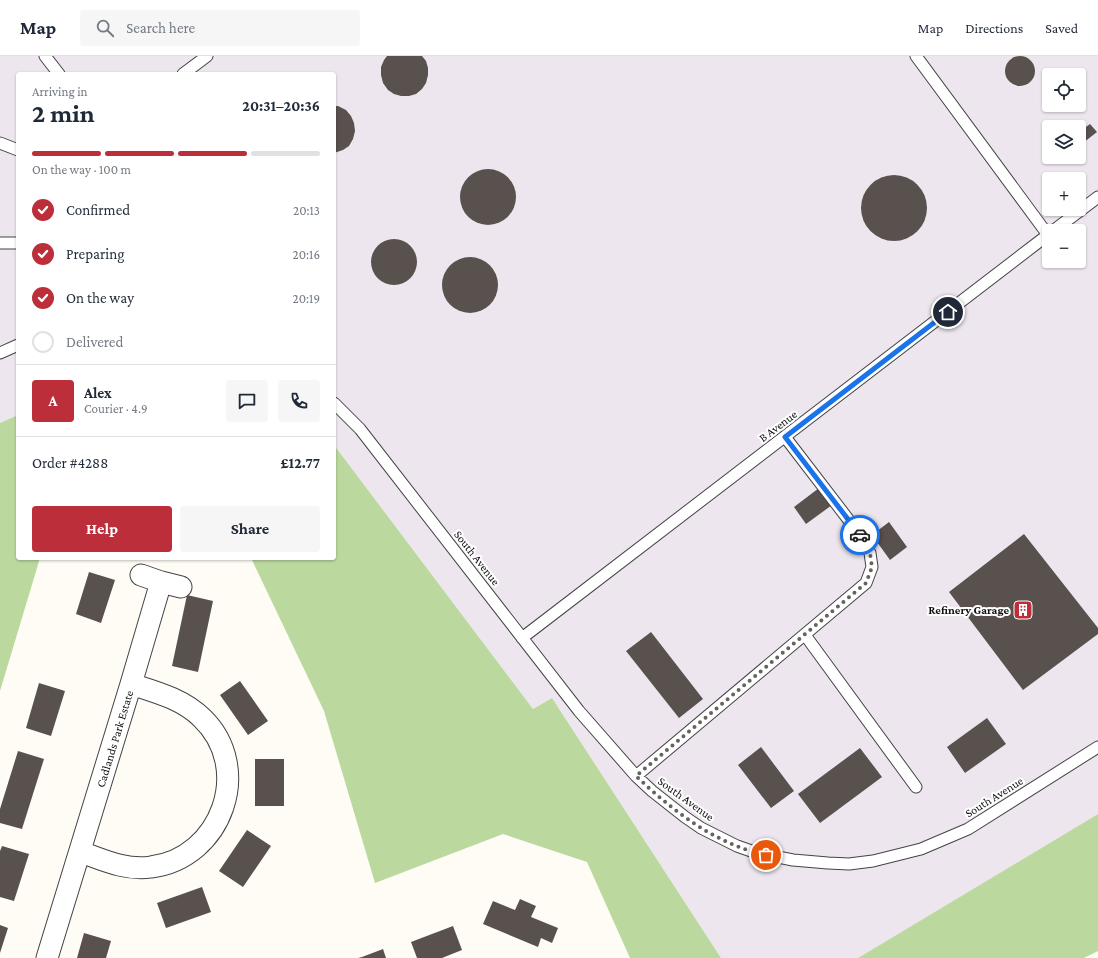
<!DOCTYPE html>
<meta charset="utf-8">
<style>
:root{--surface:#fff;--page:#f6f6f7;--text:#1f2937;--muted:#747a83;--line:#e0e1e3;--accent:#bb2e3a}
body{margin:0;font-family:"Crimson Pro",serif;background:var(--page);color:var(--text);height:100vh;display:flex;flex-direction:column;font-size:15px;white-space:nowrap}
*{box-sizing:border-box;margin:0}
p{font-size:13px;color:var(--muted)}
.icon{flex:none;width:22px;height:22px;fill:none;stroke:currentColor;stroke-width:2;stroke-linecap:round;stroke-linejoin:round}
.map{position:relative;flex:1;overflow:hidden}
.sheet{position:absolute;left:16px;top:16px;width:320px;height:488px;display:flex;flex-direction:column;background:var(--surface);border-radius:4px;box-shadow:0 1px 3px #0004}
.sheet>*{flex:none}
.controls{position:absolute;left:1042px;top:12px;display:grid;gap:8px}
.controls a{display:grid;place-items:center;width:44px;height:44px;border-radius:4px;background:var(--surface);box-shadow:0 1px 3px #0004;font-size:20px}
.pin{position:absolute;display:grid;place-items:center;width:34px;height:34px;color:#fff;margin:-17px;border:2px solid #fff;border-radius:50%;box-shadow:0 1px 4px #0007}
.courier{position:absolute;display:grid;place-items:center;width:40px;height:40px;margin:-20px;border:3px solid #1a73e8;border-radius:50%;background:#fff;color:#222;box-shadow:0 1px 5px #0007}
.summary em{font-style:normal;font-weight:700}
.summary div{display:flex;flex-direction:column-reverse}
.summary{display:flex;align-items:center;justify-content:space-between;height:68px;padding:0 16px}
h1{font-size:26px;font-weight:700;line-height:30px}
.bar{display:grid;grid-template-columns:repeat(4,1fr);gap:6px 4px;align-content:center;height:48px;padding:0 16px}
.bar i{height:5px;border-radius:3px;background:var(--line)}
.bar .current{background:var(--accent)}
.bar p{grid-column:span 4}
.line{display:flex;align-items:center;gap:10px;padding:0 16px;border-top:1px solid var(--line)}
.line div{flex:1}
.round{display:grid;place-items:center;flex:none;width:42px;height:42px;border-radius:4px;background:var(--page)}
ol{padding:0 16px;list-style:none}
li{display:flex;align-items:center;gap:12px;height:44px}
li p{margin-inline-start:auto}
li .icon{padding:4px;border-radius:50%;background:var(--accent);color:#fff;stroke-width:4}
li:last-child{color:var(--muted)}
li i{width:22px;height:22px;border:2px solid var(--line);border-radius:50%}
.cta{display:flex;gap:8px;margin-top:auto;padding:8px 16px}
.cta a{flex:1;height:46px;border-radius:4px;background:var(--accent);color:#fff;font-size:16px;font-weight:700;line-height:46px;text-align:center}
.cta a+a{background:var(--page);color:var(--text)}
header{display:flex;align-items:center;gap:24px;box-sizing:border-box;height:56px;padding:0 20px;background:var(--surface);border-bottom:1px solid var(--line)}
header strong{font-size:19px}
nav{display:flex;gap:22px;margin-inline-start:auto;font-size:14px}
.search{width:280px;height:36px;background:var(--page);display:flex;align-items:center;gap:10px;box-sizing:border-box;padding:0 14px;border-radius:4px;color:var(--muted);font-size:15px}
.map>svg:first-child{display:block}
</style>
<header>
<strong>Map</strong>
<div class="search"><svg class="icon" aria-label="search" viewBox="0 0 24 24"><circle cx="10" cy="10" r="6"/><path d="M15 15l6 6"/></svg>Search here</div>
<nav><a>Map</a><a>Directions</a><a>Saved</a></nav>
</header>
<div class="map">
<svg width="1098" height="902" viewBox="0 0 1098 902">
<rect width="100%" height="100%" fill="#fefcf5"/>
<path fill="#ede6ee" fill-rule="evenodd" d="M0 0H1098V758L858 902H721L552 642 533 653 334 389V18H18V359L0 367ZM1049 19H1079V49H1049ZM1049 71H1079V101H1049ZM1049 123H1079V153H1049ZM1049 175H1079V205H1049Z"/>
<path fill="#bbd89f" d="M18 359V502H40L0 635V367Z
M334 389 533 653 552 642 721 902H630L587 806 503 778 375 827 324 655 251 502H334Z
M1098 758V895L1084 902H858Z"/>
<path fill="#59514d" d="M1005 15a15 15 0 1 1 30 0a15 15 0 1 1-30 0Z
M387 0H422L426 5 428 12V19L426 27 422 33 416 38 409 40H401L394 38 388 34 383 27 381 19V11L384 4Z
M334 50H338L346 54 351 60 354 67 355 75 353 83 349 90 343 94 334 97Z
M1090 68 1097 76 1079 90V76Z
M460 141a28 28 0 1 1 56 0a28 28 0 1 1-56 0Z
M861 152a33 33 0 1 1 66 0a33 33 0 1 1-66 0Z
M371 206a23 23 0 1 1 46 0a23 23 0 1 1-46 0Z
M442 229a28 28 0 1 1 56 0a28 28 0 1 1-56 0Z
M819 432 832 449 806 468 794 451Z
M889 466 907 491 890 504 872 479Z
M1024 478 1098 572V578L1023 634 949 536Z
M89 516 115 524 101 567 76 558Z
M187 539 213 545 198 616 172 610Z
M651 576 703 643 679 662 626 595Z
M240 625 268 665 248 679 220 639Z
M39 627 65 635 51 680 26 672Z
M987 662 1006 688 965 717 947 691Z
M761 691 794 735 771 752 738 709Z
M860 692 882 721 820 767 798 738Z
M18 695 44 703 22 773 0 767V753Z
M255 703H284V750H255Z
M247 774 271 790 243 831 219 815Z
M2 790 29 798 14 845 0 841V795Z
M202 831 211 856 166 872 157 847Z
M520 843 536 850 531 861 558 872 552 887 541 882 538 891 483 868 493 845 515 854Z
M0 869 8 872 0 897Z
M453 870 462 894 442 902H417L411 886Z
M84 877 111 885 106 902H77Z
M383 893 386 902H358L362 901Z"/>
<g fill="none" stroke-linecap="round" stroke-linejoin="round">
<g stroke="#444" stroke-width="13">
<path id="service" d="M45 0 59 18
M916 0 1048 179
M183 18 207 0
M0 87 18 94
M1053 175 1098 141
M0 187H18
M0 297 18 289
M334 347 360 373 579 655 636 720 652 735 685 761 701 772 737 790 757 797 793 804 828 807 849 808 873 805 921 793 968 773 1098 691
M805 579 916 731
M522 582 1049 178
M636 720 866 527 872 511 870 497 861 480 785 381"/>
</g>
<g stroke="#444" stroke-width="23">
<path id="minor" d="M161 526 181 531
M131 628 161 526 141 519
M47 902 131 628C156 636 183 643 202 662 254 712 222 802 151 811 127 815 103 804 81 796"/>
</g>
<use href="#service" stroke="#fff" stroke-width="11"/>
<use href="#minor" stroke="#fff" stroke-width="21"/>
</g>
<g fill="none" stroke-linecap="round" stroke-linejoin="round">
<path stroke="#646361" stroke-width="4" stroke-dasharray="0 7.2" d="M766 799C715 788 673 755 636 720L866 527 872 511 870 497 860 479"/>
<path stroke="#1a73e8" stroke-width="5" d="M860 479 785 381 948 256"/>
</g>
<defs>
<g id="building-square" transform="scale(1)"><rect x="-9" y="-9" width="18" height="18" rx="4" fill="#bb2e3a" stroke="#fff"/><path d="M-4-6H4V6H1V3H-1V6H-4ZM-2.5-4.3h1.7v1.8h-1.7ZM.8-4.3h1.7v1.8H.8ZM-2.5-1h1.7V.8h-1.7ZM.8-1h1.7V.8H.8Z" fill="#fff"/></g>
</defs>
<g fill-rule="evenodd">
<use href="#building-square" x="1023" y="554"/>
</g>
<g text-anchor="middle" dominant-baseline="central" stroke-width="4" stroke-linejoin="round" paint-order="stroke">
<g font-size="12" fill="#111" stroke="#fff">
<text transform="translate(778 370) rotate(-37)">B Avenue</text>
<text transform="translate(477 502) rotate(52)">South Avenue</text>
<text transform="translate(115 683) rotate(-73)">Cadlands Park Estate</text>
<text transform="translate(994 741) rotate(-32)">South Avenue</text>
<text transform="translate(686 743) rotate(36)">South Avenue</text>
</g>
<g font-size="12" font-weight="bold" fill="#111" stroke="#fff" text-anchor="end">
<text x="1009" y="554">Refinery Garage</text>
</g>
</g>
</svg>
<div class="controls">
<a><svg class="icon" aria-label="locate" viewBox="0 0 24 24"><circle cx="12" cy="12" r="6"/><path d="M12 2v4M12 18v4M2 12h4M18 12h4"/></svg></a>
<a><svg class="icon" aria-label="layers" viewBox="0 0 24 24"><path d="M12 4l9 5-9 5-9-5zM3 14l9 5 9-5"/></svg></a>
<a>+</a>
<a>−</a>
</div>
<div class="pin" style="left:766px;top:799px;background:#ea580c"><svg class="icon" aria-label="bag" viewBox="0 0 24 24"><path d="M5 8h14l-1 12H6zM9 8a3 3 0 0 1 6 0"/></svg></div>
<div class="pin" style="left:948px;top:256px;background:#1f2937"><svg class="icon" aria-label="home" viewBox="0 0 24 24"><path d="M3 11l9-7 9 7M6 9v11h12V9"/></svg></div>
<div class="courier" style="left:860px;top:479px"><svg class="icon" aria-label="car" viewBox="0 0 24 24"><path d="M5 17H2v-5l4-1 3-4h7l3 4 3 1v5h-3M9 17h6M6 11h13"/><circle cx="7" cy="17" r="2"/><circle cx="17" cy="17" r="2"/></svg></div>
<section class="sheet">
<div class="summary"><div><h1>2 min</h1><p>Arriving in</p></div><em>20:31–20:36</em></div>
<div class="bar"><i class="current"></i><i class="current"></i><i class="current"></i><i></i><p>On the way · 100 m</p></div>
<ol>
<li><svg class="icon" aria-label="check" viewBox="0 0 24 24"><path d="M5 12l5 5 9-10"/></svg>Confirmed<p>20:13</p></li>
<li><svg class="icon" aria-label="check" viewBox="0 0 24 24"><path d="M5 12l5 5 9-10"/></svg>Preparing<p>20:16</p></li>
<li><svg class="icon" aria-label="check" viewBox="0 0 24 24"><path d="M5 12l5 5 9-10"/></svg>On the way<p>20:19</p></li>
<li><i></i>Delivered</li>
</ol>
<div class="line" style="height:72px"><b class="round" style="background:var(--accent);color:#fff">A</b><div><b>Alex</b><p>Courier · 4.9</p></div><a class="round"><svg class="icon" aria-label="chat" viewBox="0 0 24 24"><path d="M4 5h16v11H9l-5 4z"/></svg></a><a class="round"><svg class="icon" aria-label="phone" viewBox="0 0 24 24"><path d="M5 4h4l2 5-3 2q2 4 5 5l2-3 5 2v4C11 20 4 13 5 4z"/></svg></a></div>
<div class="line" style="height:52px"><div>Order #4288</div><b>£12.77</b></div>
<div class="cta"><a>Help</a><a>Share</a></div>
</section>
</div>
